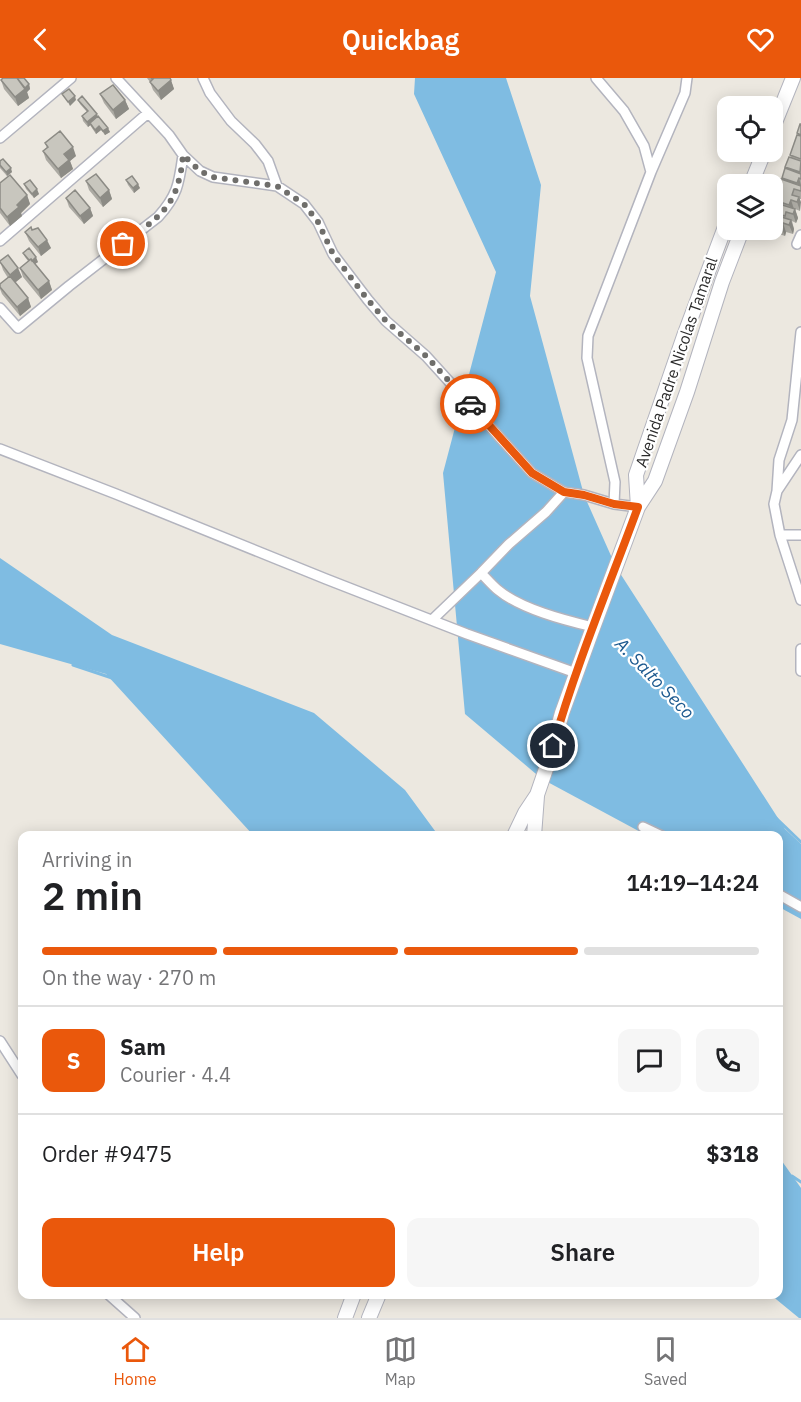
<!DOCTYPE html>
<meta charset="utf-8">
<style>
:root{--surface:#fff;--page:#f6f6f6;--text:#202124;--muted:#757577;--line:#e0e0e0;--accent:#ea580c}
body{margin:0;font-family:"IBM Plex Sans",sans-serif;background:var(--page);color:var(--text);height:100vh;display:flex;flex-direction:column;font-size:22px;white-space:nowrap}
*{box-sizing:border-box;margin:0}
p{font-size:20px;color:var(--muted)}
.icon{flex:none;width:33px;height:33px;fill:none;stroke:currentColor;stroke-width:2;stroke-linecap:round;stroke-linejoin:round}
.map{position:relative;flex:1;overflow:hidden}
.panel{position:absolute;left:18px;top:753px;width:765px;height:468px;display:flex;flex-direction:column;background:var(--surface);border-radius:12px;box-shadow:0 3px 15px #0003}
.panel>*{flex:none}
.buttons{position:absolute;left:717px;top:18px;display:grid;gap:12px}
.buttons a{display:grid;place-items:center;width:66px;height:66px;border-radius:12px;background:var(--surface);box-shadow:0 3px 15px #0003;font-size:30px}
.pin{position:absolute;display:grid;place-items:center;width:51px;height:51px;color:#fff;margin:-26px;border:3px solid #fff;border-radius:50%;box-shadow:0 2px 6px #0007}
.courier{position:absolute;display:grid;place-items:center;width:60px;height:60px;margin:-30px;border:4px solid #ea580c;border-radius:50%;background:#fff;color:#222;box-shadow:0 2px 8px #0007}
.overview em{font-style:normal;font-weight:600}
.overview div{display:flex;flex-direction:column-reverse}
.overview{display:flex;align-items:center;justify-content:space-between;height:102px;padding:0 24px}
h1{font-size:39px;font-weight:600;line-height:45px}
.bar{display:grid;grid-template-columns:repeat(4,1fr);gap:9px 6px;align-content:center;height:72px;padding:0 24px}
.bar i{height:8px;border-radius:4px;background:var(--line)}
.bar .active{background:var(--accent)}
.bar p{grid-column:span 4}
.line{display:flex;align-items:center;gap:15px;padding:0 24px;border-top:2px solid var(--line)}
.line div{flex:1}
.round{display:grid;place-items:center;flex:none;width:63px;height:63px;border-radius:12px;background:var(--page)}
.primary-button{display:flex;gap:12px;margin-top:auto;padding:12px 24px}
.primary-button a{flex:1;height:69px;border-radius:12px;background:var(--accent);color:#fff;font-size:24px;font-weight:600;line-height:69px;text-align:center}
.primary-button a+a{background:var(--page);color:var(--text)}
header{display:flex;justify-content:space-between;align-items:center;height:78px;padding:0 24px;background:var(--accent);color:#fff;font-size:27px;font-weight:600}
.tab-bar{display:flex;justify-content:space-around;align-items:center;height:84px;border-top:2px solid var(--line);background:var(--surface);font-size:16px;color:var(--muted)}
.tab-bar a{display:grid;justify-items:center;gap:3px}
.tab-bar .active{color:var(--accent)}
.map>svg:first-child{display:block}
</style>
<header><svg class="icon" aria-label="back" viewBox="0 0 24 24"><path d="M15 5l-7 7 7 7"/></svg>Quickbag<svg class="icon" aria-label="heart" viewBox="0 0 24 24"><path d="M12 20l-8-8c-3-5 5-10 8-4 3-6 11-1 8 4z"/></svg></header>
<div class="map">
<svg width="801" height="1240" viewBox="0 0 801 1240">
<rect width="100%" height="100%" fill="#ece8e0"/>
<path fill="#7fbce2" d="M415 0H506L541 107 530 218 584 417 616 489 785 751 801 766V841L779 829 778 758 646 757 542 701 465 636 443 395 496 194 414 16Z
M0 480 112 557 314 635 405 712 438 757H253L106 596 0 566Z
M779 1079 801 1110V1240H799L771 1217 778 1216Z"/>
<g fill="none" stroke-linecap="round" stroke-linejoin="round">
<path stroke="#7fbce2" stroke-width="3" d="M73 587 112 600
M776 740 801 764
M792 1098 801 1104"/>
<g stroke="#b3b4be" stroke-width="12">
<path id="street" d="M116 0 169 57 183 77 200 93 213 99 277 108 304 126 318 144 333 176 368 222 386 243 426 278 532 395 564 414 584 417 614 426 638 429
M203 0 210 15 231 43 255 66 268 83 277 108
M596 0 624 33 644 68 651 94
M0 60 71 0
M0 163 148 35
M797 166 801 157
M0 230 18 250 69 208 158 139C178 117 179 105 183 77
M0 371 116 416 326 501 467 556 576 595
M801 377 777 413 774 426 780 457 801 522
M777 413 779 382 792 342 801 254
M614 426 615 404 587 280 588 258 651 94 685 15 687 0
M780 457H801
M481 495C487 501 492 507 498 512 521 531 564 542 593 549
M432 542 481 495 509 466 546 434 564 414
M801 571V593
M643 749 662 758
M778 816 801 829
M0 963 22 997
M108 1216 135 1240"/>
</g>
<g stroke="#b3b4be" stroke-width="16">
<path id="secondary" d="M772 52 793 0
M751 106 764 74
M638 429 636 397 684 258 728 141
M514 758 525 735 537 717 548 685 562 635 591 555 638 429 655 403 687 314 722 204 742 152
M534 758 537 718
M345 1240 354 1216
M369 1240 379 1216"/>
</g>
<use href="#street" stroke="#fff" stroke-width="9"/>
<use href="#secondary" stroke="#fff" stroke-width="14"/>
</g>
<path fill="#acaaa3" d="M147 0H170L174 11 161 22 153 12 150 4Z
M1 2 29 6 30 11 27 14 29 20 18 28 4 11Z
M100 16 125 22 129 31 116 41 104 25Z
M78 22 98 39 110 54 105 57 101 52 96 56 90 47 88 49 83 43 82 38 87 34 80 26Z
M801 42V121H800V133L795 131 798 140 796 145 792 143 794 151 793 156 786 154 785 158 770 153 769 152H772V126L775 124 774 122 782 102V100L786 91 785 89 791 80 790 77 798 57 797 55 801 46Z
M45 65 76 78 70 83 73 91 61 100 46 82 43 73 47 70Z
M0 83 12 94 7 98 0 90Z
M126 102 140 110 134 115 128 107Z
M86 103 109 112 112 121 103 129 89 112Z
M0 105 27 117 30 126 21 135 22 138 10 148 0 135Z
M24 106 39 116 34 120 26 111Z
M66 120 90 130 93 138 84 146 69 129Z
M32 152 51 170 41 178 29 163 25 154Z
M23 175 38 184 35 186 49 203 52 212 41 221 23 199 20 190 28 183 25 179Z
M0 183 22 199 15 205 28 220 31 229 20 238 2 216 0 211V206L8 200 3 192Z"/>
<path fill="#8c8b85" d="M171 2 174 11 161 22 158 13Z
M29 6 30 11 27 14 29 20 18 28 15 19Z
M75 18 76 22 70 28 68 24Z
M125 22 129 31 116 41 113 32Z
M97 36 98 41 88 49 87 44Z
M99 48 101 52 96 56 95 52Z
M108 50 110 54 105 57 103 53Z
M73 69 76 78 70 83 73 91 61 100 58 91 64 76Z
M11 90 12 94 7 98 6 94Z
M799 100 801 107 800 114 797 105Z
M138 106 140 110 134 115 133 110Z
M37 111 39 116 34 120 32 116Z
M109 112 112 121 103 129 100 120Z
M27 117 30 126 21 135 22 138 10 148 7 139 17 127Z
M799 119 801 124 800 133 797 124Z
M791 122 794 131 792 135 789 127Z
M90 130 93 138 84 146 80 138Z
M795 131 798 140 796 145 793 136Z
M791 142 794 151 793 156 789 147Z
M783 145 786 154 785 158 781 149Z
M47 162 51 170 41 178 38 169Z
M36 179 38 184 32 188 31 184Z
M18 190 22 199 13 206 10 197Z
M49 203 52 212 41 221 38 212Z
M28 220 31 229 20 238 17 229Z"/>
<path fill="#c8c6be" stroke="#8c8b85" stroke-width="1.5" d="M3 0H17L25 11 15 19 1 2Z
M17 0H24L29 6 25 10Z
M151 0H170L171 2 158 13 150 4 153 1Z
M113 7 125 22 113 32 100 16Z
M69 11 75 18 68 24 62 16Z
M82 18 97 36 87 44 82 38 88 33 78 22Z
M98 38 108 50 103 53 99 48 95 52 90 45Z
M800 46H801V57L797 55Z
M60 53 73 69 64 76 69 82 58 91 43 73 48 69 45 65Z
M797 57 801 58V81L790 77Z
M789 79 801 83 800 94 785 89Z
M3 81 11 90 6 94 0 87V83Z
M785 90 801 96V101L799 100 797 105 782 100Z
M96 96 109 112 100 120 86 103Z
M10 97 27 117 17 127 19 129 7 139 0 130V105Z
M132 98 138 106 133 110 126 102Z
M781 101 801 108V113L794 111 792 117 799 119 797 124 791 122 789 127 774 122Z
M30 102 37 111 32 116 24 106Z
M75 112 90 130 80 138 66 120Z
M773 124 795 131 793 136 786 134 785 138 772 134Z
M772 136 791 142 789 147 783 145 781 149 772 147Z
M31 149 32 152 38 150 47 162 38 169 25 154Z
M29 170 36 179 32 183 31 181 29 182 23 175Z
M8 177 18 190 10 197 0 184V183Z
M31 181 49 203 38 212 20 190Z
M10 198 28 220 17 229 0 209V206Z"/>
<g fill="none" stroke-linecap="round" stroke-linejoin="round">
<path stroke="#6f6e6b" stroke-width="6" stroke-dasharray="0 10.8" d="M123 166C145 149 171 134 178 105 181 96 182 87 183 77L200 93 213 99 277 108 304 126 318 144 333 176 368 222 386 243 426 278 470 326"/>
<path stroke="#ea580c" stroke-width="8" d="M470 326 532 395 564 414 584 417 614 426 638 429C609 508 576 587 553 668"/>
</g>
<g text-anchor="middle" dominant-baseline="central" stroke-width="4.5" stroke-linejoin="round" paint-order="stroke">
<g font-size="16" fill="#2c2c2c" stroke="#fff">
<text transform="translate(676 284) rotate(-71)">Avenida Padre Nicolas Tamaral</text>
</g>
<g font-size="18" font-style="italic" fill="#1d5a8f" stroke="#fff">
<text transform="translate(655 600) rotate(46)">A. Salto Seco</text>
</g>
</g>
</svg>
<div class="buttons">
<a><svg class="icon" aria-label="locate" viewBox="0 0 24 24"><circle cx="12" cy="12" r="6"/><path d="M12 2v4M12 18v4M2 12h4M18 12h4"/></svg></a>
<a><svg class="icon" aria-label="layers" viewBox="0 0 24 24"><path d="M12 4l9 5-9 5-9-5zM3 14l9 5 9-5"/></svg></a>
</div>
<div class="pin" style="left:123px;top:166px;background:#ea580c"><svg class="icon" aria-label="bag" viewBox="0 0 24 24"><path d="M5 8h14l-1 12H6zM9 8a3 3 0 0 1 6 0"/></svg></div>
<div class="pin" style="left:553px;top:668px;background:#1f2937"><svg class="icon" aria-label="home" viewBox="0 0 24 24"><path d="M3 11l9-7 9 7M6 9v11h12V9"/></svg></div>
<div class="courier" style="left:470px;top:326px"><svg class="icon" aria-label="car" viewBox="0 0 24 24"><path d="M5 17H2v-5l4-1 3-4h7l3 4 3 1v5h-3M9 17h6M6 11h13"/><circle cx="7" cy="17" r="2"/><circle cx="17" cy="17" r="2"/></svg></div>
<section class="panel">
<div class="overview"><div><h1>2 min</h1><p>Arriving in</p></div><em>14:19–14:24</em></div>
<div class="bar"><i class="active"></i><i class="active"></i><i class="active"></i><i></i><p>On the way · 270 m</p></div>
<div class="line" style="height:108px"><b class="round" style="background:var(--accent);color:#fff">S</b><div><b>Sam</b><p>Courier · 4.4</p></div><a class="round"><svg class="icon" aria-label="chat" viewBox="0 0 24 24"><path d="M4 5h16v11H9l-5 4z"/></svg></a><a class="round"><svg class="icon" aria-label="phone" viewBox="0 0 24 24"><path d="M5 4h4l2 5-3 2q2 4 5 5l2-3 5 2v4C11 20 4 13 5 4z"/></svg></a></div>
<div class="line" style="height:78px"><div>Order #9475</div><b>$318</b></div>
<div class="primary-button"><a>Help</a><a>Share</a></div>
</section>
</div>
<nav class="tab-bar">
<a class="active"><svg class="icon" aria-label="home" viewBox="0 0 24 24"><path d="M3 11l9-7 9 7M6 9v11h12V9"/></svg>Home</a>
<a><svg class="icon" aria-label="map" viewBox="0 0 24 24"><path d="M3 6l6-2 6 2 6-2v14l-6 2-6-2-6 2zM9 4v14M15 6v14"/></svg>Map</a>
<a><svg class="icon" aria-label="saved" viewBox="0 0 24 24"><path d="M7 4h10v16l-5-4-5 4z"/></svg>Saved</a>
</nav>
